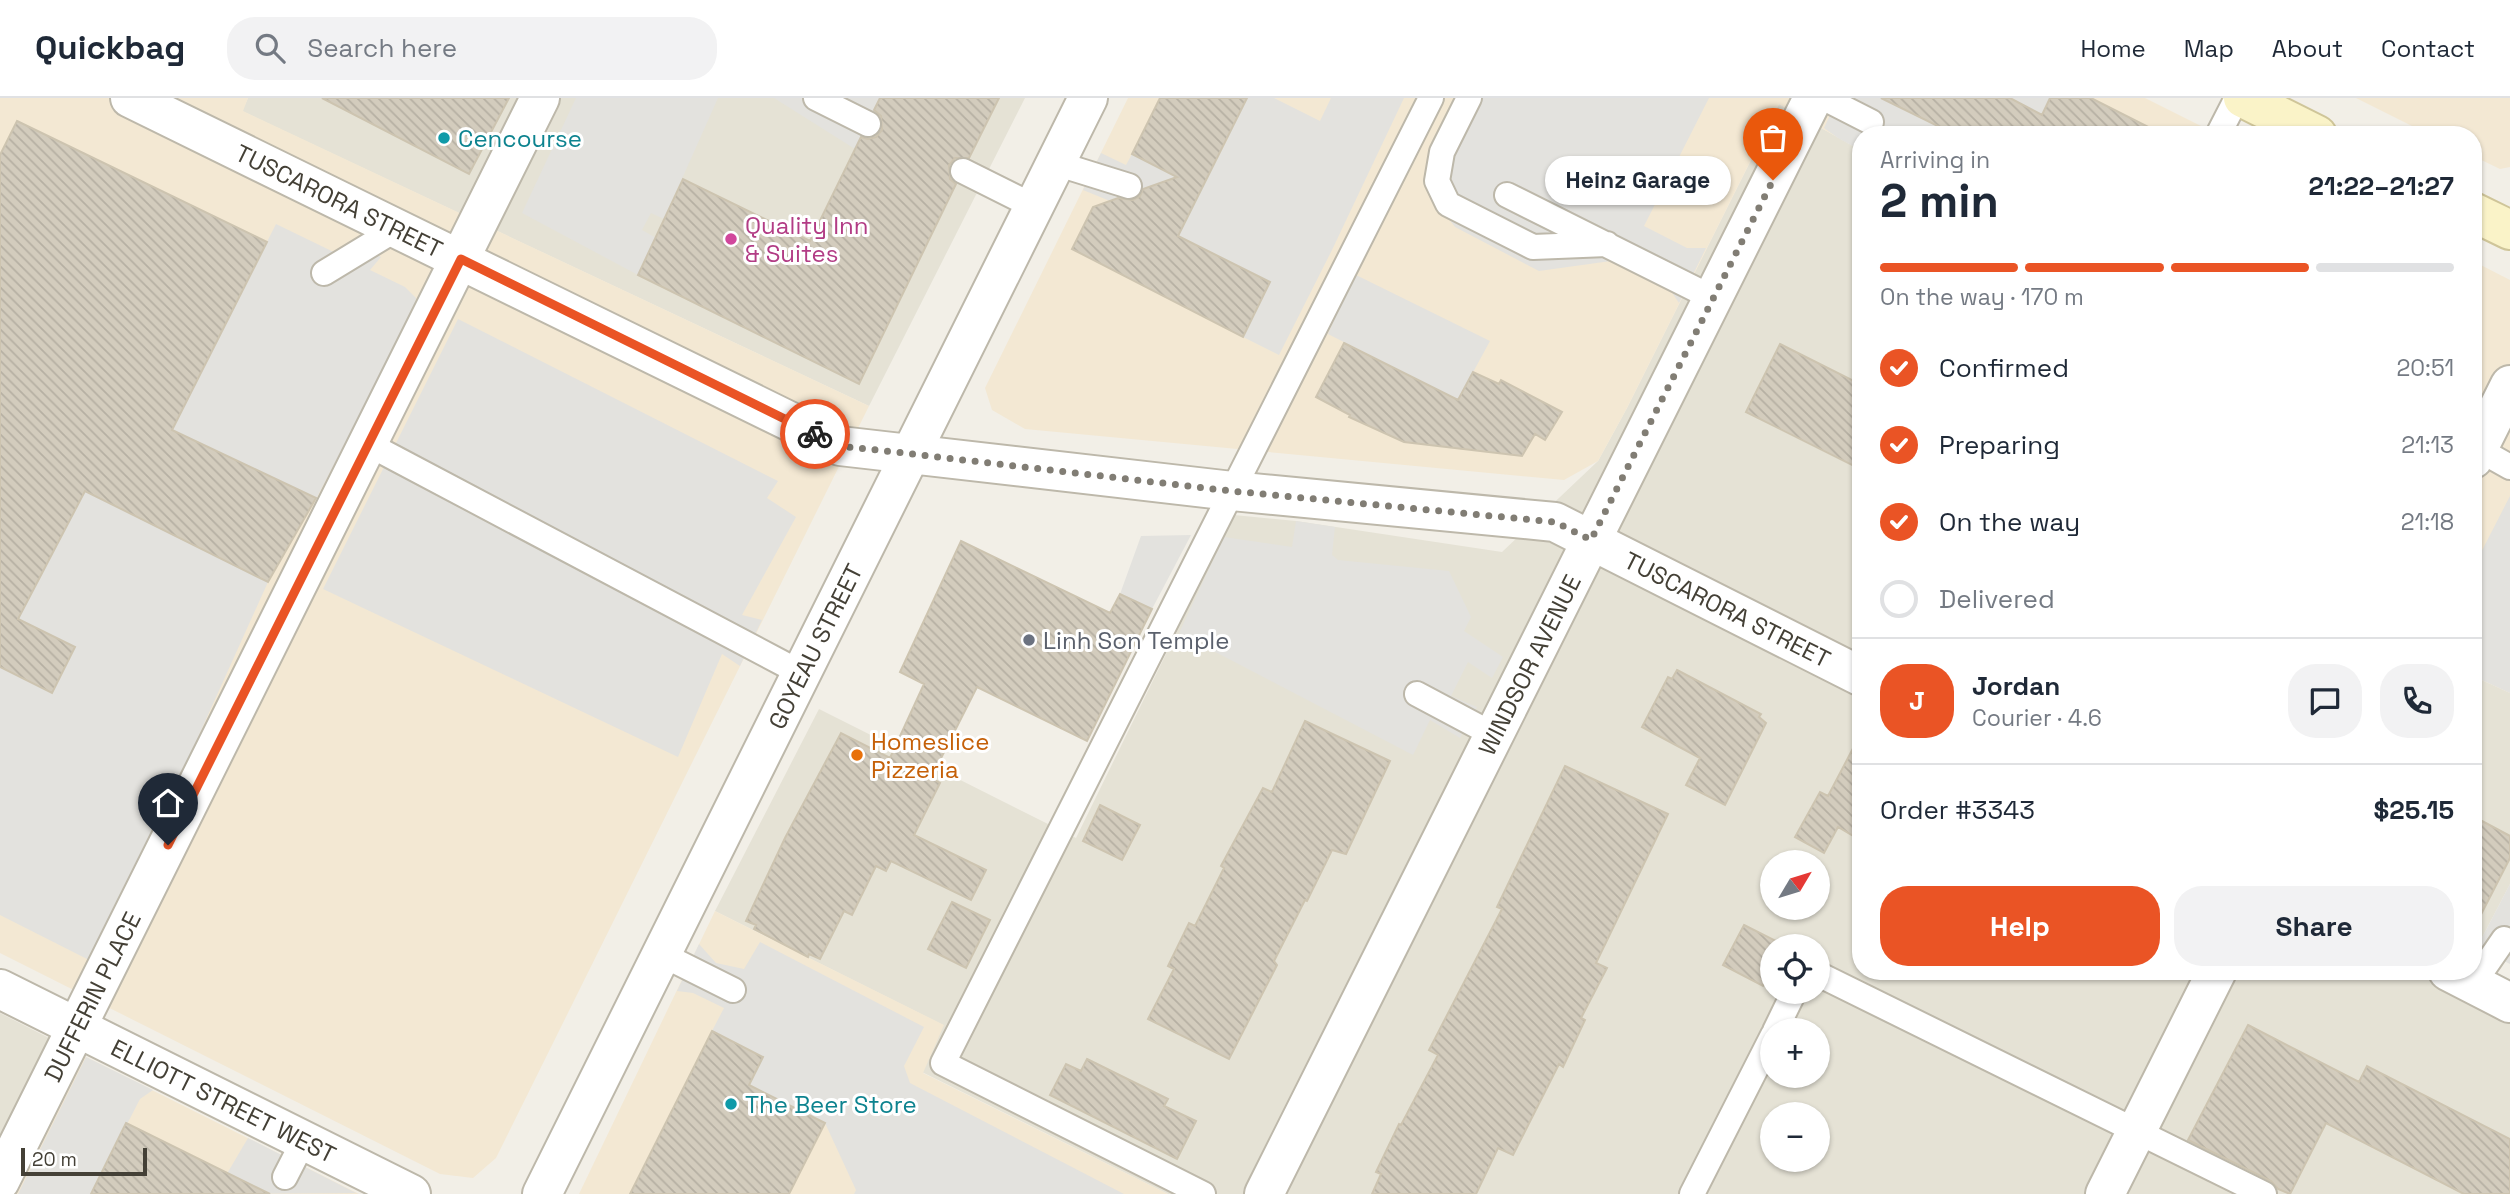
<!DOCTYPE html>
<meta charset="utf-8">
<style>
:root{--surface:#fff;--page:#f2f2f3;--text:#1f2937;--muted:#747a83;--line:#e0e1e3;--accent:#ea5425}
body{margin:0;font-family:"Space Grotesk",sans-serif;background:var(--page);color:var(--text);height:100vh;display:flex;flex-direction:column;font-size:26px;white-space:nowrap}
*{box-sizing:border-box;margin:0}
p{font-size:23px;color:var(--muted)}
.icon{flex:none;width:38px;height:38px;fill:none;stroke:currentColor;stroke-width:2;stroke-linecap:round;stroke-linejoin:round}
.map{position:relative;flex:1;overflow:hidden}
.side{position:absolute;left:1852px;top:28px;width:630px;height:854px;display:flex;flex-direction:column;background:var(--surface);border-radius:28px;box-shadow:0 2px 5px #0004}
.side>*{flex:none}
.needle{width:46px;rotate:52deg}
.tools{position:absolute;left:1760px;top:752px;display:grid;gap:14px}
.tools a{display:grid;place-items:center;width:70px;height:70px;border-radius:50%;background:var(--surface);box-shadow:0 2px 5px #0004;font-size:35px}
.scale{position:absolute;left:21px;bottom:18px;width:126px;box-sizing:border-box;padding-left:7px;border:4px solid #444036;border-top:0;font-size:19px;line-height:24px;white-space:nowrap;color:#444036;-webkit-text-stroke:5px #fff;paint-order:stroke}
.pin{position:absolute;display:grid;place-items:center;width:60px;height:60px;color:#fff;margin:-72px -30px;border-radius:50% 50% 50% 0;rotate:-45deg;box-shadow:0 0 7px #0007}
.pin .icon{rotate:45deg}
.courier{position:absolute;display:grid;place-items:center;width:70px;height:70px;margin:-35px;border:5px solid #ea5425;border-radius:50%;background:#fff;color:#222;box-shadow:0 2px 9px #0007}
.bubble{position:absolute;height:49px;border-radius:24px;background:var(--surface);box-shadow:0 2px 5px #0004;font-size:23px;font-weight:700;line-height:49px;text-align:center}
.headline em{font-style:normal;font-weight:700}
.headline div{display:flex;flex-direction:column-reverse}
.headline{display:flex;align-items:center;justify-content:space-between;height:119px;padding:0 28px}
h1{font-size:46px;font-weight:700;line-height:52px}
.bar{display:grid;grid-template-columns:repeat(4,1fr);gap:10px 7px;align-content:center;height:84px;padding:0 28px}
.bar i{height:9px;border-radius:5px;background:var(--line)}
.bar .current{background:var(--accent)}
.bar p{grid-column:span 4}
.line{display:flex;align-items:center;gap:18px;padding:0 28px;border-top:2px solid var(--line)}
.line div{flex:1}
.round{display:grid;place-items:center;flex:none;width:74px;height:74px;border-radius:28px;background:var(--page)}
ol{padding:0 28px;list-style:none}
li{display:flex;align-items:center;gap:21px;height:77px}
li p{margin-inline-start:auto}
li .icon{padding:7px;border-radius:50%;background:var(--accent);color:#fff;stroke-width:4}
li:last-child{color:var(--muted)}
li i{width:38px;height:38px;border:4px solid var(--line);border-radius:50%}
.primary-button{display:flex;gap:14px;margin-top:auto;padding:14px 28px}
.primary-button a{flex:1;height:80px;border-radius:28px;background:var(--accent);color:#fff;font-size:28px;font-weight:700;line-height:80px;text-align:center}
.primary-button a+a{background:var(--page);color:var(--text)}
header{display:flex;align-items:center;gap:42px;box-sizing:border-box;height:98px;padding:0 35px;background:var(--surface);border-bottom:2px solid var(--line)}
header strong{font-size:33px}
nav{display:flex;gap:38px;margin-inline-start:auto;font-size:24px}
.search{width:490px;height:63px;background:var(--page);display:flex;align-items:center;gap:18px;box-sizing:border-box;padding:0 24px;border-radius:28px;color:var(--muted);font-size:26px}
.map>svg:first-child{display:block}
</style>
<header>
<strong>Quickbag</strong>
<div class="search"><svg class="icon" aria-label="search" viewBox="0 0 24 24"><circle cx="10" cy="10" r="6"/><path d="M15 15l6 6"/></svg>Search here</div>
<nav><a>Home</a><a>Map</a><a>About</a><a>Contact</a></nav>
</header>
<div class="map">
<svg width="2510" height="1096" viewBox="0 0 2510 1096">
<defs>
<pattern id="building-back-hatch" width="6" height="6" patternUnits="userSpaceOnUse" patternTransform="scale(1.75)"><rect width="6" height="6" fill="#d3ccbd"/><path d="M-1 5l2 2M0 0l6 6M5-1l2 2" fill="none" stroke="#b6b0a3"/></pattern>
</defs>
<rect width="100%" height="100%" fill="#f2efe7"/>
<path fill="#e5e2d5" fill-rule="evenodd" d="M248 0H1025L869 308 242 13Z
M1779 6 1860 52V873H2473V864L2510 883V1096H1168L922 974 943 927 715 813 819 611 1076 740 1234 417 1296 423 1502 454 1598 363 1627 310ZM1773 765H1818V810H1773ZM1773 849H1818V894H1773ZM1773 933H1818V978H1773ZM1773 1017H1818V1062H1773Z
M2473 578 2510 595V786L2473 857Z
M0 915 51 941 0 1040Z"/>
<path fill="#f3e8d3" d="M0 0H248L243 13 869 308 496 1060 473 1080 440 1076 0 855Z
M1128 0H2145L2219 37H1860V52L1779 6 1627 310 1598 363 1564 382 1025 331 992 312 985 290Z
M2356 0H2510V69L2500 71 2473 58V37H2430Z
M2473 163 2510 182V595L2473 578Z
M715 813 944 927 923 975 1168 1096H579Z
M51 941 86 959 359 1096H0V1040Z"/>
<path fill="#e3e2de" d="M576 0H718L664 121 651 115 642 132 656 140 638 177 522 115Z
M774 0H880L855 51Z
M1229 0H1274L1320 23 1331 0H1404L1332 152 1279 257 1243 239 1270 184 1110 103 1083 92 1101 55 1126 67 1132 56 1202 91 1228 40Z
M1459 0H1709L1644 128 1687 150H1706L1679 205 1671 193 1618 162 1539 173 1455 129 1432 100 1427 66Z
M1838 0H1905L1901 10 1956 37H1860V52L1838 40 1824 30Z
M2010 0H2050L2042 17Z
M276 126 344 159 354 145 381 159 370 172 405 189 416 200 414 213 316 401 172 332Z
M1354 176 1490 243 1458 302 1328 236Z
M458 221 778 383 767 400 796 419 742 517 762 522 740 568 722 556 678 659 323 491Z
M71 386 268 484 189 659 91 863 0 817V569L52 595 75 549 18 521 68 425Z
M2510 398V595L2473 578V470Z
M1296 423 1335 429 1332 457 1338 462 1449 473 1471 519 1464 533 1503 559 1492 580 1468 564 1451 598 1477 609 1460 640 1430 622 1413 657 1179 535 1224 439 1292 449Z
M1191 437 1152 511 1120 496 1141 438Z
M2510 786V866L2504 863 2496 876 2473 864V857Z
M760 844 924 929 904 968 910 985 1124 1096H854L856 1092 825 1025 749 987 763 959 712 933 724 910 693 895 677 893 699 846 716 865 744 871Z
M86 959 153 992 140 1001 91 1096H18Z
M248 1040 356 1095 215 1096Z"/>
<path fill="url(#building-back-hatch)" stroke="#cdc4b0" stroke-width="2" d="M322 0H509L469 76Z
M880 0H999L969 60H955L949 67 950 81 956 86 859 286 638 177 683 81 810 143 861 39 868 41 876 39 882 32 881 18 874 12Z
M1160 0H1247L1178 138 1270 184 1243 239 1072 151 1093 109 1118 100 1133 102 1140 98 1143 91 1177 79 1132 56Z
M1881 0H2010L2042 17 2050 0H2091L2164 37H1956Z
M17 23 267 144 172 332 316 400 268 484 85 393 18 521 75 549 52 595 0 569V57Z
M1344 245 1458 302 1473 274 1499 286 1501 282 1562 314 1545 342 1535 336 1522 358 1404 344 1349 319 1350 317 1316 299Z
M1780 246 1860 286V371L1746 314Z
M961 443 1110 515 1120 496 1152 511 1087 643 977 589 931 680 940 685 914 737 986 772 971 802 891 763 886 773 876 768 852 817 844 813 820 861 809 856 808 859 754 831 756 827 746 823 785 740 841 635 890 660 924 586 900 574Z
M1677 572 1761 616 1759 619 1766 625 1725 707 1686 687 1700 660 1642 629 1668 579 1672 581Z
M1305 623 1390 663 1346 756 1332 752 1307 803 1305 802 1274 863 1277 867 1229 961 1148 921 1174 871 1168 868 1189 825 1195 828 1224 770 1221 768 1263 690 1272 694Z
M1860 637V742L1838 729 1824 755 1795 739 1820 694 1828 698Z
M1565 668 1668 716 1596 865 1607 870 1581 920 1585 922 1563 969 1559 966 1513 1057 1498 1050 1476 1096H1372L1381 1076 1376 1074 1399 1026 1401 1027 1438 957 1429 952 1502 811 1497 809Z
M1100 707 1140 727 1122 762 1083 743Z
M2482 723 2510 738V760L2473 832V741Z
M952 804 990 822 966 870 928 851Z
M1744 827 1784 847 1773 849V869L1763 888 1723 867Z
M2248 927 2359 984 2367 968 2510 1041V1096H2464L2326 1025 2290 1096 2278 1091 2271 1083 2188 1042Z
M712 933 763 959 749 987 825 1025 789 1096H630Z
M1087 961 1168 1001 1164 1008 1196 1023 1177 1061 1050 997 1066 966 1081 973Z
M126 1025 270 1096H91Z"/>
<g fill="none" stroke-linecap="round" stroke-linejoin="round">
<g stroke="#bdb8aa" stroke-width="28">
<path id="service" d="M816 0 868 26
M1469 0 1442 54 1437 83 1448 106 1533 149 1607 146
M1824 0 1871 24
M2218 37 2237 0
M1055 65 1129 88
M963 73 1033 108
M1507 97 1713 200
M324 175 398 130
M368 346 801 575
M2478 351 2510 369
M1417 596 1494 637
M661 856 733 892
M1818 876 2264 1096
M2473 886 2504 841
M1775 933 1794 894
M285 1079 304 1042
M1203 1096 943 965 1431 0
M1692 1096 1773 937"/>
</g>
<g stroke="#bdb8aa" stroke-width="42">
<g id="minor">
<path id="s1" d="M130 0 840 348 1232 393 1555 424 1860 578"/>
<path d="M2473 361 2510 287"/>
<path d="M2448 873 2510 905"/>
<path id="s2" d="M0 891 411 1096"/>
<path id="s3" d="M0 1083 540 0"/>
<path id="s4" d="M1264 1096 1813 0"/>
<path d="M2105 1096 2217 873"/>
</g>
</g>
<g stroke="#bdb8aa" stroke-width="42">
<g id="tertiary">
<path id="s5" d="M542 1096 1088 0"/>
</g>
</g>
<g stroke="#cfc599" stroke-width="42">
<path id="secondary" d="M2243 0 2317 37
M2473 114 2510 132"/>
</g>
<use href="#service" stroke="#fff" stroke-width="24"/>
<use href="#minor" stroke="#fff" stroke-width="38"/>
<use href="#tertiary" stroke="#fff" stroke-width="38"/>
<use href="#secondary" stroke="#faf3c8" stroke-width="38"/>
</g>
<g fill="none" stroke-linecap="round" stroke-linejoin="round">
<path stroke="#817d74" stroke-width="7" stroke-dasharray="0 12.6" d="M815 336 839 348 886 353 1231 393 1555 424 1591 442 1773 82"/>
<path stroke="#ea5425" stroke-width="9" d="M168 747 461 161 815 336"/>
</g>
<g fill="#0f9aa8" stroke="#fff" stroke-width="2.5">
<circle cx="444" cy="40" r="7"/>
<circle cx="731" cy="1006" r="7"/>
</g>
<circle fill="#d1479c" stroke="#fff" stroke-width="2.5" cx="731" cy="141" r="7"/>
<circle fill="#6b7280" stroke="#fff" stroke-width="2.5" cx="1029" cy="542" r="7"/>
<circle fill="#e8710a" stroke="#fff" stroke-width="2.5" cx="857" cy="657" r="7"/>
<g text-anchor="middle" dominant-baseline="central" stroke-width="6" stroke-linejoin="round" paint-order="stroke">
<g font-size="24" fill="#0d838f" stroke="#fff" text-anchor="start">
<text x="458" y="40">Cencourse</text>
<text x="745" y="1006">The Beer Store</text>
</g>
<g font-size="24" fill="#444036" stroke="#fff">
<text stroke="none"><textPath href="#s1" startOffset="233">TUSCARORA STREET</textPath></text>
<text stroke="none"><textPath href="#s1" startOffset="1703">TUSCARORA STREET</textPath></text>
<text stroke="none"><textPath href="#s5" startOffset="612">GOYEAU STREET</textPath></text>
<text stroke="none"><textPath href="#s4" startOffset="592">WINDSOR AVENUE</textPath></text>
<text stroke="none"><textPath href="#s3" startOffset="206">DUFFERIN PLACE</textPath></text>
<text stroke="none"><textPath href="#s2" startOffset="250">ELLIOTT STREET WEST</textPath></text>
</g>
<g font-size="24" fill="#b23c85" stroke="#fff" text-anchor="start">
<text x="745" y="127">Quality Inn<tspan x="745" dy="28">&amp; Suites</tspan></text>
</g>
<g font-size="24" fill="#5b616d" stroke="#fff" text-anchor="start">
<text x="1043" y="542">Linh Son Temple</text>
</g>
<g font-size="24" fill="#c56008" stroke="#fff" text-anchor="start">
<text x="871" y="643">Homeslice<tspan x="871" dy="28">Pizzeria</tspan></text>
</g>
</g>
</svg>
<div class="tools">
<a><svg class="needle" viewBox="-14 -14 28 28"><path d="M0-13l5 13h-10z" fill="#e53935"/><path d="M0 13l5-13h-10z" fill="#747a83"/></svg></a>
<a><svg class="icon" aria-label="locate" viewBox="0 0 24 24"><circle cx="12" cy="12" r="6"/><path d="M12 2v4M12 18v4M2 12h4M18 12h4"/></svg></a>
<a>+</a>
<a>−</a>
</div>
<div class="scale">20 m</div>
<div class="pin" style="left:1773px;top:82px;background:#ea580c"><svg class="icon" aria-label="bag" viewBox="0 0 24 24"><path d="M5 8h14l-1 12H6zM9 8a3 3 0 0 1 6 0"/></svg></div>
<div class="pin" style="left:168px;top:747px;background:#1f2937"><svg class="icon" aria-label="home" viewBox="0 0 24 24"><path d="M3 11l9-7 9 7M6 9v11h12V9"/></svg></div>
<div class="courier" style="left:815px;top:336px"><svg class="icon" aria-label="bike" viewBox="0 0 24 24"><circle cx="6" cy="16" r="4"/><circle cx="18" cy="16" r="4"/><path d="M6 16l4-8h5l3 8M10 8l3 8H6M13 5h3"/></svg></div>
<div class="bubble" style="left:1545px;top:58px;width:186px">Heinz Garage</div>
<section class="side">
<div class="headline"><div><h1>2 min</h1><p>Arriving in</p></div><em>21:22–21:27</em></div>
<div class="bar"><i class="current"></i><i class="current"></i><i class="current"></i><i></i><p>On the way · 170 m</p></div>
<ol>
<li><svg class="icon" aria-label="check" viewBox="0 0 24 24"><path d="M5 12l5 5 9-10"/></svg>Confirmed<p>20:51</p></li>
<li><svg class="icon" aria-label="check" viewBox="0 0 24 24"><path d="M5 12l5 5 9-10"/></svg>Preparing<p>21:13</p></li>
<li><svg class="icon" aria-label="check" viewBox="0 0 24 24"><path d="M5 12l5 5 9-10"/></svg>On the way<p>21:18</p></li>
<li><i></i>Delivered</li>
</ol>
<div class="line" style="height:126px"><b class="round" style="background:var(--accent);color:#fff">J</b><div><b>Jordan</b><p>Courier · 4.6</p></div><a class="round"><svg class="icon" aria-label="chat" viewBox="0 0 24 24"><path d="M4 5h16v11H9l-5 4z"/></svg></a><a class="round"><svg class="icon" aria-label="phone" viewBox="0 0 24 24"><path d="M5 4h4l2 5-3 2q2 4 5 5l2-3 5 2v4C11 20 4 13 5 4z"/></svg></a></div>
<div class="line" style="height:91px"><div>Order #3343</div><b>$25.15</b></div>
<div class="primary-button"><a>Help</a><a>Share</a></div>
</section>
</div>
